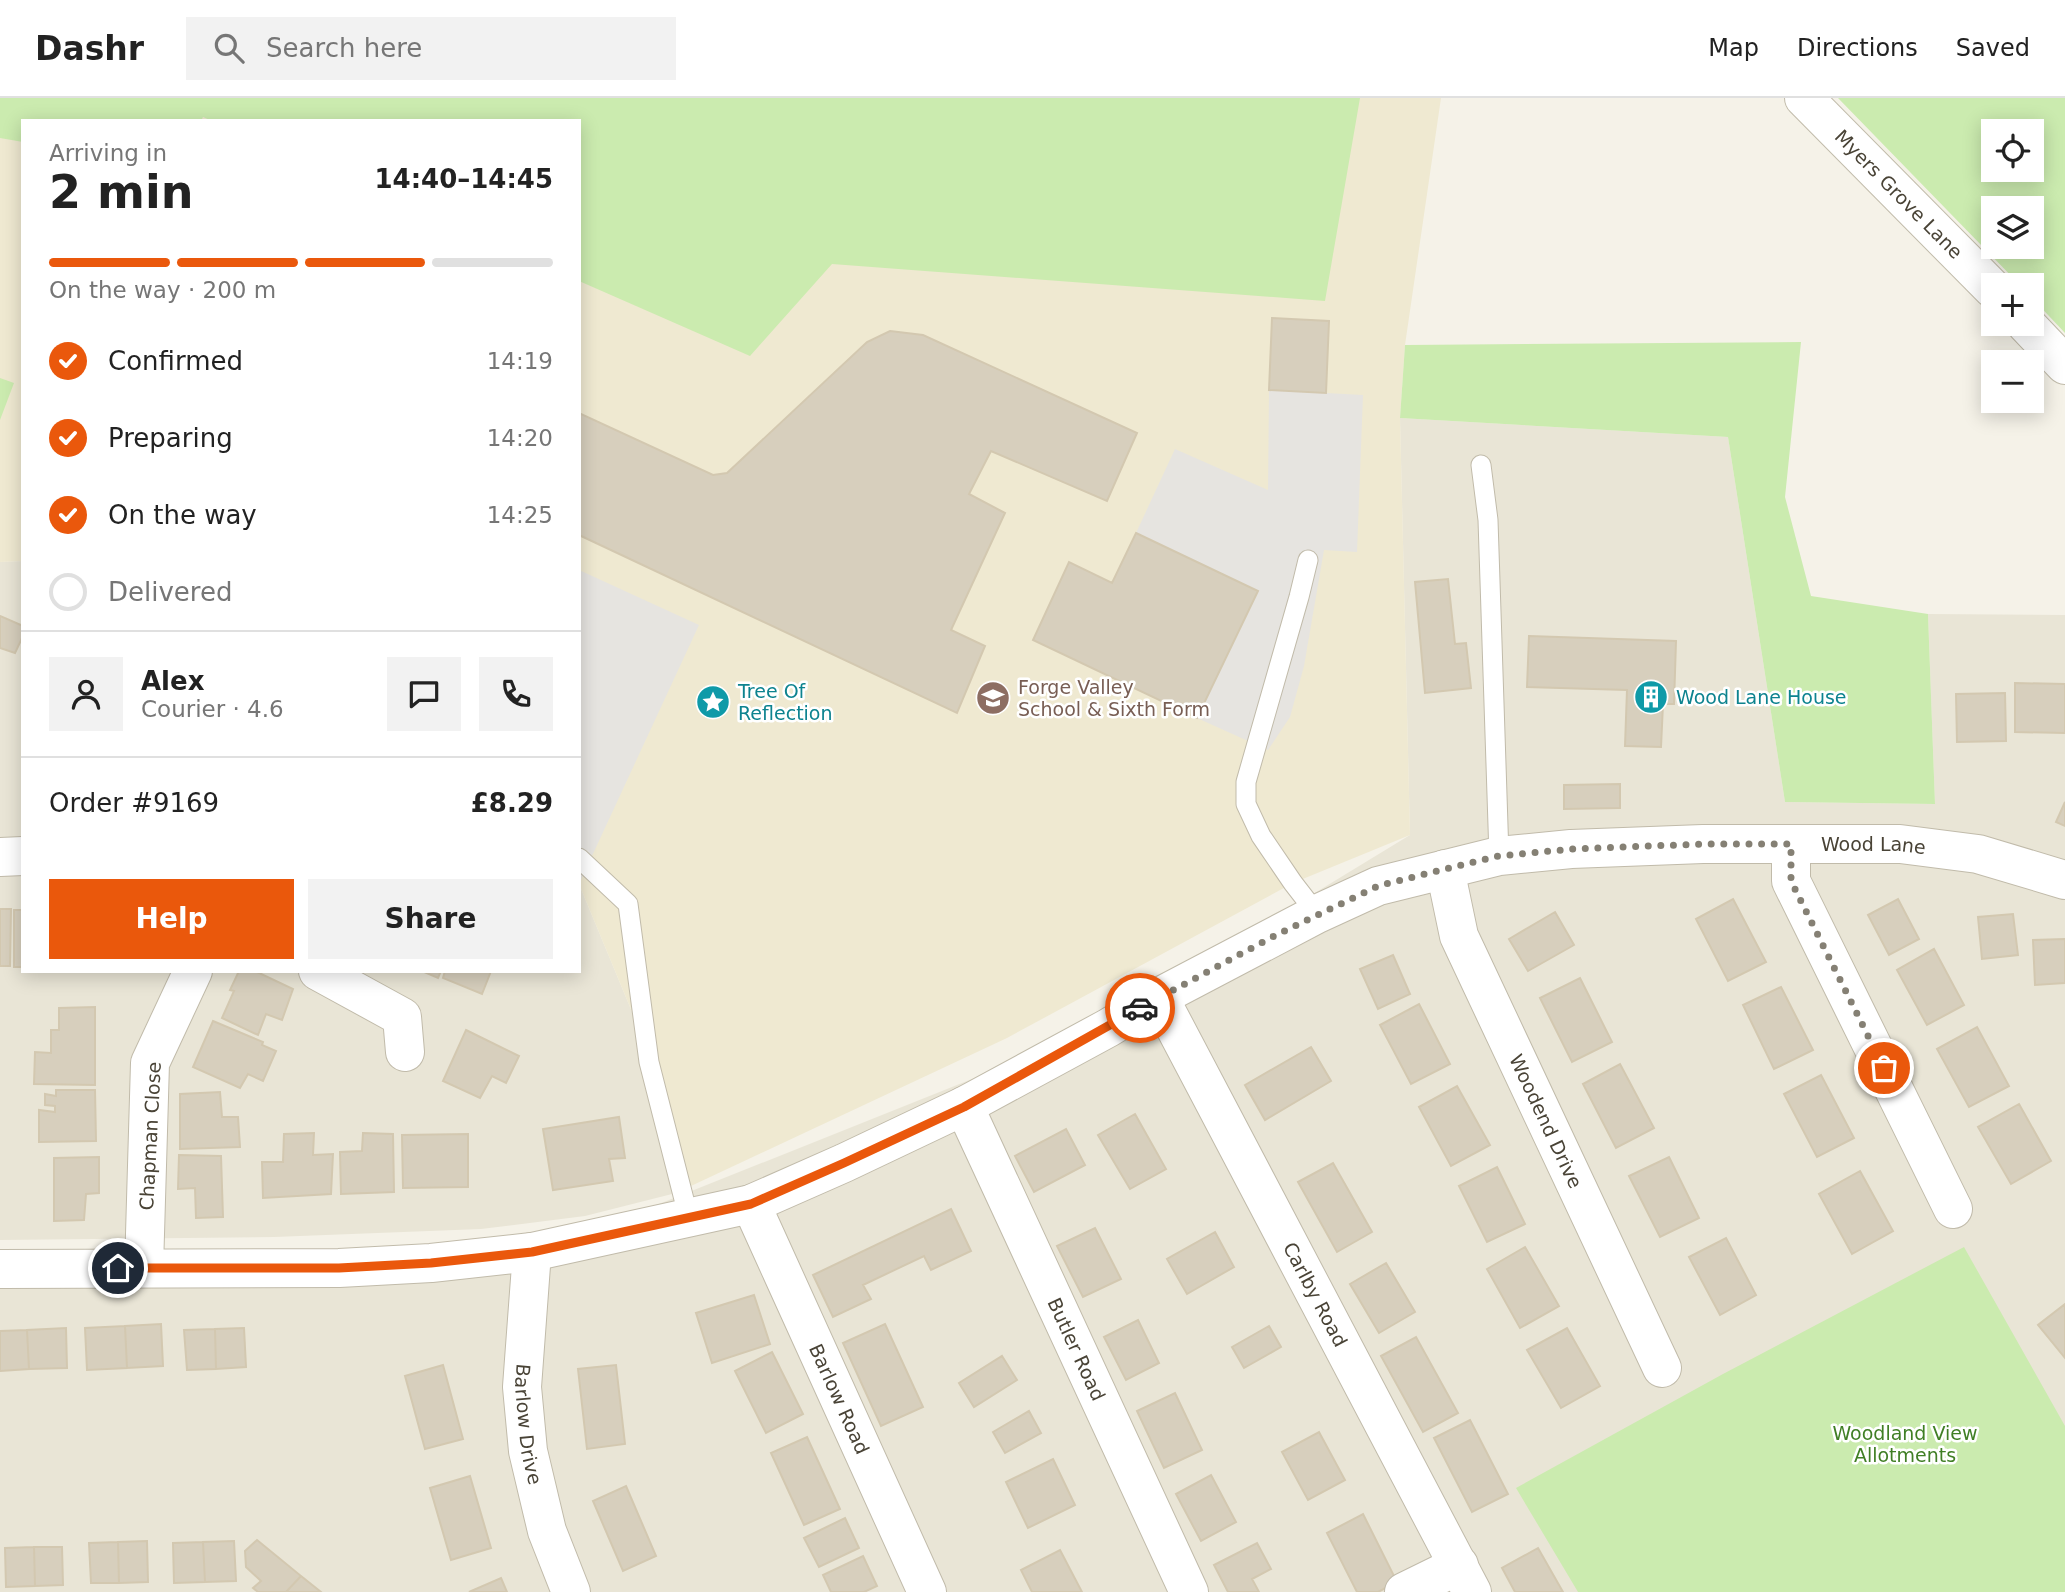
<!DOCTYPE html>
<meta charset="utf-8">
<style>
:root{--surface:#fff;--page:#f2f2f2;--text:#222;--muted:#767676;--line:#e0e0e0;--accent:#ea580c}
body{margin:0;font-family:"DejaVu Sans",sans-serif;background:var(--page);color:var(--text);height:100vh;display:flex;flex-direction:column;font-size:26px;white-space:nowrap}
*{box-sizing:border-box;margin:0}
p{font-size:23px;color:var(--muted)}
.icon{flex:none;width:38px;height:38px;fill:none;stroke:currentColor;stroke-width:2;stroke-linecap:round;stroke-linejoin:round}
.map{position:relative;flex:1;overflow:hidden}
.drawer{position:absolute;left:21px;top:21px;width:560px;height:854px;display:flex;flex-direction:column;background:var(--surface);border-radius:0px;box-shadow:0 4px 18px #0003}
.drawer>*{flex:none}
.fabs{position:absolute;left:1981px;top:21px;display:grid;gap:14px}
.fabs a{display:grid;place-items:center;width:63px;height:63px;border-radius:0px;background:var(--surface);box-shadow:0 4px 18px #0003;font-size:35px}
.pin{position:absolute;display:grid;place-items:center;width:60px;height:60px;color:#fff;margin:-30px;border:4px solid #fff;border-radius:50%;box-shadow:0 2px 7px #0007}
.courier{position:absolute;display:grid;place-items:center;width:70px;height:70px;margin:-35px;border:5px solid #ea580c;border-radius:50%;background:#fff;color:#222;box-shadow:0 2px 9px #0007}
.headline em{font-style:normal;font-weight:600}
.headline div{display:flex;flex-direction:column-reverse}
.headline{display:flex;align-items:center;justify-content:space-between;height:119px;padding:0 28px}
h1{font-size:46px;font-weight:600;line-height:52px}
.bar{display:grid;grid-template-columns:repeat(4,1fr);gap:10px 7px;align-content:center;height:84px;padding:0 28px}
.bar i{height:9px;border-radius:5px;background:var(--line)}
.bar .on{background:var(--accent)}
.bar p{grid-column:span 4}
.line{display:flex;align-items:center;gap:18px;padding:0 28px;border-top:2px solid var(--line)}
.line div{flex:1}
.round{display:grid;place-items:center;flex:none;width:74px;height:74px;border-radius:0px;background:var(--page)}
ol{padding:0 28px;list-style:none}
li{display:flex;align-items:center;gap:21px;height:77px}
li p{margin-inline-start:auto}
li .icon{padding:7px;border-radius:50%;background:var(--accent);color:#fff;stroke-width:4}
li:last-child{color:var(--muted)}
li i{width:38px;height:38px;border:4px solid var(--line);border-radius:50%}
.action{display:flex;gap:14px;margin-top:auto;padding:14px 28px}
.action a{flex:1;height:80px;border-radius:0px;background:var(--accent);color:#fff;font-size:28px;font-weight:600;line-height:80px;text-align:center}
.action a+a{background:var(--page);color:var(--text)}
header{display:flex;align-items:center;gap:42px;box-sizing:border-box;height:98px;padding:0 35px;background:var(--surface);border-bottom:2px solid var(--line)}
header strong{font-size:33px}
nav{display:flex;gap:38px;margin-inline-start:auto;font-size:24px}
.search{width:490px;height:63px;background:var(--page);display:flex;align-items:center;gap:18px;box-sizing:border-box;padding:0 24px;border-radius:0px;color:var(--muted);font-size:26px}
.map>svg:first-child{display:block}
</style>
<header>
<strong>Dashr</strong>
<div class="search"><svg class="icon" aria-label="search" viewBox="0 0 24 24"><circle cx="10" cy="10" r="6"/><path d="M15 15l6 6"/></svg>Search here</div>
<nav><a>Map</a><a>Directions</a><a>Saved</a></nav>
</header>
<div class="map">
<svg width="2065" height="1494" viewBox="0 0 2065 1494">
<rect width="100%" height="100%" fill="#f5f2e8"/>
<path fill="#e9e5d6" d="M1400 320 1728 339 1785 704 1935 706 1928 516 2065 517V1494H0V1185L544 1152 972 981 1259 829 1410 737Z
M23 463V873H579V786L642 938 676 1095 585 1118 481 1131 274 1139 0 1142V464Z"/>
<path fill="#efe9d1" d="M0 0H1441L1405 247 1400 320 1410 737 1293 785 1007 940 676 1095 642 938 579 786V23H23V463L0 464Z"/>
<path fill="#cbebaf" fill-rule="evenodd" d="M0 0H1360L1325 203 832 166 750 258 579 183V23H212L203 19 201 23H23V44L0 40Z
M1838 0H2065V235L2032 200V187H2020ZM1993 33H2032V72H1993ZM2032 110V149H1993V110Z
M1801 244 1785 399 1811 498 1928 516 1935 706 1785 704 1728 339 1400 320 1405 247Z
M0 280 14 285 0 322Z
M1964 1149 2065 1328V1494H1578L1516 1390 1723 1276Z"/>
<path fill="#e6e4e0" d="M1269 292 1363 297 1357 454 1324 452 1304 568 1290 619 1268 652 1197 620 1258 493 1136 435 1175 351 1268 392Z
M579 472 699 527 579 786Z"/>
<path fill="#d7cfbd" stroke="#d3c8b0" stroke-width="2" d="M1272 220 1329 223 1326 295 1269 292Z
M890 233 923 237 1137 335 1107 403 991 353 969 396 1005 415 951 532 985 548 957 615 579 437V315L713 377 727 375 867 244Z
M1136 435 1258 493 1197 620 1033 542 1069 464 1112 485Z
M1448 481 1455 546 1466 545 1471 590 1425 595 1415 484Z
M0 518 23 528V538L15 555 0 550Z
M1529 538 1676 543 1674 606H1663L1661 649 1625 648 1627 592 1527 589Z
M2015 585 2065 586V635L2015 634Z
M2005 595 2006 643 1957 644 1956 596Z
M1620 686V710L1564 711V687Z
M2065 704V728L2056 724Z
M1733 801 1766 864 1728 883 1696 821Z
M1898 801 1919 841 1889 857 1868 817Z
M0 811H11L10 868H0Z
M14 812H23V869H14Z
M1555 814 1574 847 1528 873 1509 841Z
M2013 816 2018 857 1982 861 1978 819Z
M2065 841V885L2035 887 2033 842Z
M1934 851 1964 907 1927 927 1897 872Z
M1393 857 1410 896 1378 911 1360 871Z
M239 873H255L293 891 282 922 266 916 258 937 222 920 234 893 230 892Z
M422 873H441L438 880Z
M445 873H491L482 896 443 880Z
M1580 880 1612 944 1572 964 1540 900Z
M1781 889 1813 952 1774 971 1743 907Z
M1419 906 1450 966 1411 986 1380 927Z
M95 909V987L34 986 35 954 51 955V932H59V910Z
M213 923 263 944 262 947 276 953 263 983 248 976 240 990 193 969Z
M1977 929 2009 988 1969 1009 1937 951Z
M466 932 519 958 506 985 492 978 480 1000 443 983Z
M1311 949 1331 983 1265 1022 1245 987Z
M1620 966 1654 1030 1616 1050 1583 986Z
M1821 977 1854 1040 1817 1059 1784 996Z
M1457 988 1490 1047 1451 1068 1419 1009Z
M56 992H95L96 1043 39 1044V1012L55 1014V1008L45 1007V996L56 998Z
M220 994 222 1019H238L240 1049 180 1051V996Z
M2019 1006 2051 1063 2011 1086 1978 1029Z
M1135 1016 1166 1071 1130 1091 1098 1037Z
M619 1019 625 1060 609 1061 613 1083 553 1092 543 1031Z
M1066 1031 1085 1067 1034 1094 1015 1058Z
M314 1035 313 1057 333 1056 331 1096 263 1100 262 1064H283L284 1036Z
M363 1035 393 1036 394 1094 341 1096 340 1054 362 1053Z
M468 1036V1089L403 1090 402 1037Z
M179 1057 221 1058 223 1119 196 1120 195 1090 178 1091Z
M99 1059V1095L86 1096 84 1122 54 1123V1060Z
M1669 1059 1699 1120 1660 1139 1629 1078Z
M1333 1065 1372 1134 1337 1154 1298 1084Z
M1497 1069 1525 1126 1487 1144 1459 1088Z
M1860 1073 1893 1133 1852 1156 1819 1096Z
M951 1111 971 1153 931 1172 924 1158 863 1187 871 1201 833 1219 813 1177Z
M1095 1130 1121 1181 1083 1199 1057 1148Z
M1215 1134 1234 1169 1187 1196 1167 1161Z
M1726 1140 1756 1197 1720 1217 1689 1159Z
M1525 1149 1559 1208 1520 1230 1487 1171Z
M1386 1165 1415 1214 1379 1235 1350 1186Z
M754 1197 770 1246 712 1265 696 1215Z
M2065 1206V1260L2038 1227Z
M1138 1222 1159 1265 1126 1282 1104 1239Z
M161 1226 163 1268 127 1270 125 1228Z
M885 1226 923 1309 881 1328 843 1245Z
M125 1228 127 1270 87 1272 85 1230Z
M1269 1228 1281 1249 1244 1270 1232 1249Z
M66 1230 67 1270 29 1271 27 1232Z
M244 1230 246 1269 216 1271 215 1231Z
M1567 1230 1600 1288 1561 1310 1527 1252Z
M215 1231 216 1271 187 1272 184 1232Z
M27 1232 29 1271 0 1273V1233Z
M1416 1239 1458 1315 1423 1334 1381 1258Z
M772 1254 803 1316 766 1335 735 1273Z
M1002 1258 1017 1282 974 1309 959 1285Z
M443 1267 463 1341 425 1351 405 1278Z
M616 1267 625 1346 587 1351 578 1271Z
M1175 1295 1202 1352 1164 1370 1137 1313Z
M1029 1313 1041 1335 1005 1355 993 1334Z
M1470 1322 1508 1396 1472 1414 1434 1340Z
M1319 1334 1345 1382 1308 1402 1282 1354Z
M807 1339 840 1411 804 1427 771 1355Z
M1053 1361 1075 1407 1028 1430 1006 1384Z
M1211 1377 1236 1424 1201 1443 1176 1396Z
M470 1378 491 1450 451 1462 430 1390Z
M626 1388 656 1458 623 1473 593 1403Z
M1363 1416 1397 1484 1378 1494H1357L1327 1435Z
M845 1420 859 1450 819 1469 804 1440Z
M257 1442 301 1478 286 1494H258L253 1490 261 1483 246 1469 245 1453Z
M147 1443 148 1484 119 1485 118 1444Z
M234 1443 236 1483 205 1484 203 1444Z
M118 1444 119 1485H91L89 1445Z
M203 1444 205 1484 174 1485 173 1445Z
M1257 1445 1271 1471 1252 1481 1259 1494H1228L1214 1467Z
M34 1449H62L63 1487 35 1488Z
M34 1449 35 1488 6 1489 5 1450Z
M1538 1450 1563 1494H1515L1502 1470Z
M1060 1452 1082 1494H1032L1021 1472Z
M863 1458 877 1488 864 1494H831L823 1477Z
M301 1478 321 1494H286Z
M501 1480 507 1494H469Z"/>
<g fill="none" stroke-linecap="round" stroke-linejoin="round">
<g stroke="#c1bbaa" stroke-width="21">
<path id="lane" d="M1481 367 1488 422 1499 758
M1308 462 1299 499 1246 684V706L1261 738 1293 785 1317 816
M579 760 628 806 649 964 689 1121"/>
</g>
<g stroke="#c1bbaa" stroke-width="40">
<g id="street">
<path id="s1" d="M1804 0 1993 191"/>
<path d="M2026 226 2065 267"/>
<path d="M1791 746V783L1953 1111"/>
<path d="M0 759 23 758"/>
<path id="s2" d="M1445 771 1459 838 1662 1270"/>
<path d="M318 873 402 919 405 954"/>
<path id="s3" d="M1159 899 1472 1494"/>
<path id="s4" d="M964 1008 1189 1494"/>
<path id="s5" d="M751 1106 927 1494"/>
<path id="s6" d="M532 1154 522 1289 528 1353 547 1433 571 1494"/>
<path d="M144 1170 150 965 193 873"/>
<path id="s7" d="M0 1171 339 1170 431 1165 532 1154 751 1106 844 1065 964 1008 1108 930 1159 899 1317 816 1378 788 1499 758 1571 751 1703 746H1900L1978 756 2065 782"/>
<path d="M1404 1494 1459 1467"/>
</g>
</g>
<use href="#lane" stroke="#fff" stroke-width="19"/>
<use href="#street" stroke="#fff" stroke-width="38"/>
</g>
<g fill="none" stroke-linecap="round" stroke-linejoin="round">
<path stroke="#858074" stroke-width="7" stroke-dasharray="0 12.6" d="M1140 910 1276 837 1378 788 1445 771 1499 758 1572 751 1703 746H1791V783L1884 970"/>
<path stroke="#ea580c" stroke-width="9" d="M118 1170H339L431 1165 532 1154 751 1106 844 1065 964 1009 1140 910"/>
</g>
<defs>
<g id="building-disc" transform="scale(1.75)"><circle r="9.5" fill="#0f9aa8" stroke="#fff"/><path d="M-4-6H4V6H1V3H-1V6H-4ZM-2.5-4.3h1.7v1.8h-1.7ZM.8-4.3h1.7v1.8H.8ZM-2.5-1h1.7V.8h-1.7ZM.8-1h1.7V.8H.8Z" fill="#fff"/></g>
<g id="school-disc" transform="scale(1.75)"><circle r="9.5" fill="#8d6e63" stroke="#fff"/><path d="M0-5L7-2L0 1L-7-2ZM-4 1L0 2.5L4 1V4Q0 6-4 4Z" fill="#fff"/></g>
<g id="sight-disc" transform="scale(1.75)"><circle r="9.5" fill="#0f9aa8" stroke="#fff"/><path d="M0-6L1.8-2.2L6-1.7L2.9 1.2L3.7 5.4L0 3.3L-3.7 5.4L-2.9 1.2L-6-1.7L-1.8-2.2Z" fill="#fff"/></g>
</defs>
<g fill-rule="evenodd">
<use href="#building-disc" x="1651" y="599"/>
<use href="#school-disc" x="993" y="600"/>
<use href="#sight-disc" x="713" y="604"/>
</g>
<g text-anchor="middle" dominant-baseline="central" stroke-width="5" stroke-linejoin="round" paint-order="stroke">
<g font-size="19" fill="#494336" stroke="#fff">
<text stroke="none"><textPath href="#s1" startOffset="135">Myers Grove Lane</textPath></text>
<text stroke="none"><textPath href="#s7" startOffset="1960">Wood Lane</textPath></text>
<text stroke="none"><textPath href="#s2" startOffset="273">Woodend Drive</textPath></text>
<text transform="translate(150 1038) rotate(-87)">Chapman Close</text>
<text stroke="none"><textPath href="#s3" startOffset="336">Carlby Road</textPath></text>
<text stroke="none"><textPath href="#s4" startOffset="268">Butler Road</textPath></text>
<text stroke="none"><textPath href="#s5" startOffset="214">Barlow Road</textPath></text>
<text stroke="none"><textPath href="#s6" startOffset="173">Barlow Drive</textPath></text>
</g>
<g font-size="19" fill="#785e54" stroke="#fff" text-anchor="start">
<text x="1018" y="589">Forge Valley<tspan x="1018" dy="22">School &amp; Sixth Form</tspan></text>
</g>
<g font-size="19" fill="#0d838f" stroke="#fff" text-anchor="start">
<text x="738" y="593">Tree Of<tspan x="738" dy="22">Reflection</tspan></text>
<text x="1676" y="599">Wood Lane House</text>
</g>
<g font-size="19" fill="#407f25" stroke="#fff">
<text x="1905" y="1335">Woodland View<tspan x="1905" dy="22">Allotments</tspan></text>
</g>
</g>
</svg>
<div class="fabs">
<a><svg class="icon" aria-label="locate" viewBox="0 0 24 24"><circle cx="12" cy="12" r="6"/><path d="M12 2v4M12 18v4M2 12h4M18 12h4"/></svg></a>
<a><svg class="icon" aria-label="layers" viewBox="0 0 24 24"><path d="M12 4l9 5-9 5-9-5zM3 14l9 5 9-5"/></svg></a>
<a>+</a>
<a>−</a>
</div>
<div class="pin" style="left:1884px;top:970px;background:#ea580c"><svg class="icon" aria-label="bag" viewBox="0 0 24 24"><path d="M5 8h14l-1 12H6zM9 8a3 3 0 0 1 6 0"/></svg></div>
<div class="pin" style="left:118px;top:1170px;background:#1f2937"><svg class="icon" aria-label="home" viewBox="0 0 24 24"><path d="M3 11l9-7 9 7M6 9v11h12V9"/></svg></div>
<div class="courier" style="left:1140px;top:910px"><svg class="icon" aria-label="car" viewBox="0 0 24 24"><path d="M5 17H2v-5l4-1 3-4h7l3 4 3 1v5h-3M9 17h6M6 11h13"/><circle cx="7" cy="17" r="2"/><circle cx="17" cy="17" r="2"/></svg></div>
<section class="drawer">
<div class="headline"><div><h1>2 min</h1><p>Arriving in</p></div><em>14:40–14:45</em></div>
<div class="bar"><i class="on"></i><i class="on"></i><i class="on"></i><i></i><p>On the way · 200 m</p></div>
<ol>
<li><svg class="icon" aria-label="check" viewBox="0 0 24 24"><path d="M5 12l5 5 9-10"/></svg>Confirmed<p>14:19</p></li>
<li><svg class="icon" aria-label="check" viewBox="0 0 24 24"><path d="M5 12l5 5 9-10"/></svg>Preparing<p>14:20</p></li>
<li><svg class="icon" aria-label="check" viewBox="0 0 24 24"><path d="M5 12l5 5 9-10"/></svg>On the way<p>14:25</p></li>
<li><i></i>Delivered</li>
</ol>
<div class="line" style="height:126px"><a class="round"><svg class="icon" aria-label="person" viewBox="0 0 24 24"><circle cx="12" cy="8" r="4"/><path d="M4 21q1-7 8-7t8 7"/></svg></a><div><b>Alex</b><p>Courier · 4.6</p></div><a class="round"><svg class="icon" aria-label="chat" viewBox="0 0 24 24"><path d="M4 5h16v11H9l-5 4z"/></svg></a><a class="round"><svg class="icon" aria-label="phone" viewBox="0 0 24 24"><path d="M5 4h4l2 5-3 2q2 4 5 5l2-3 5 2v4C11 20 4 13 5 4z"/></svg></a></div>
<div class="line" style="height:91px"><div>Order #9169</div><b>£8.29</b></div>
<div class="action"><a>Help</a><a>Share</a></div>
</section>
</div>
